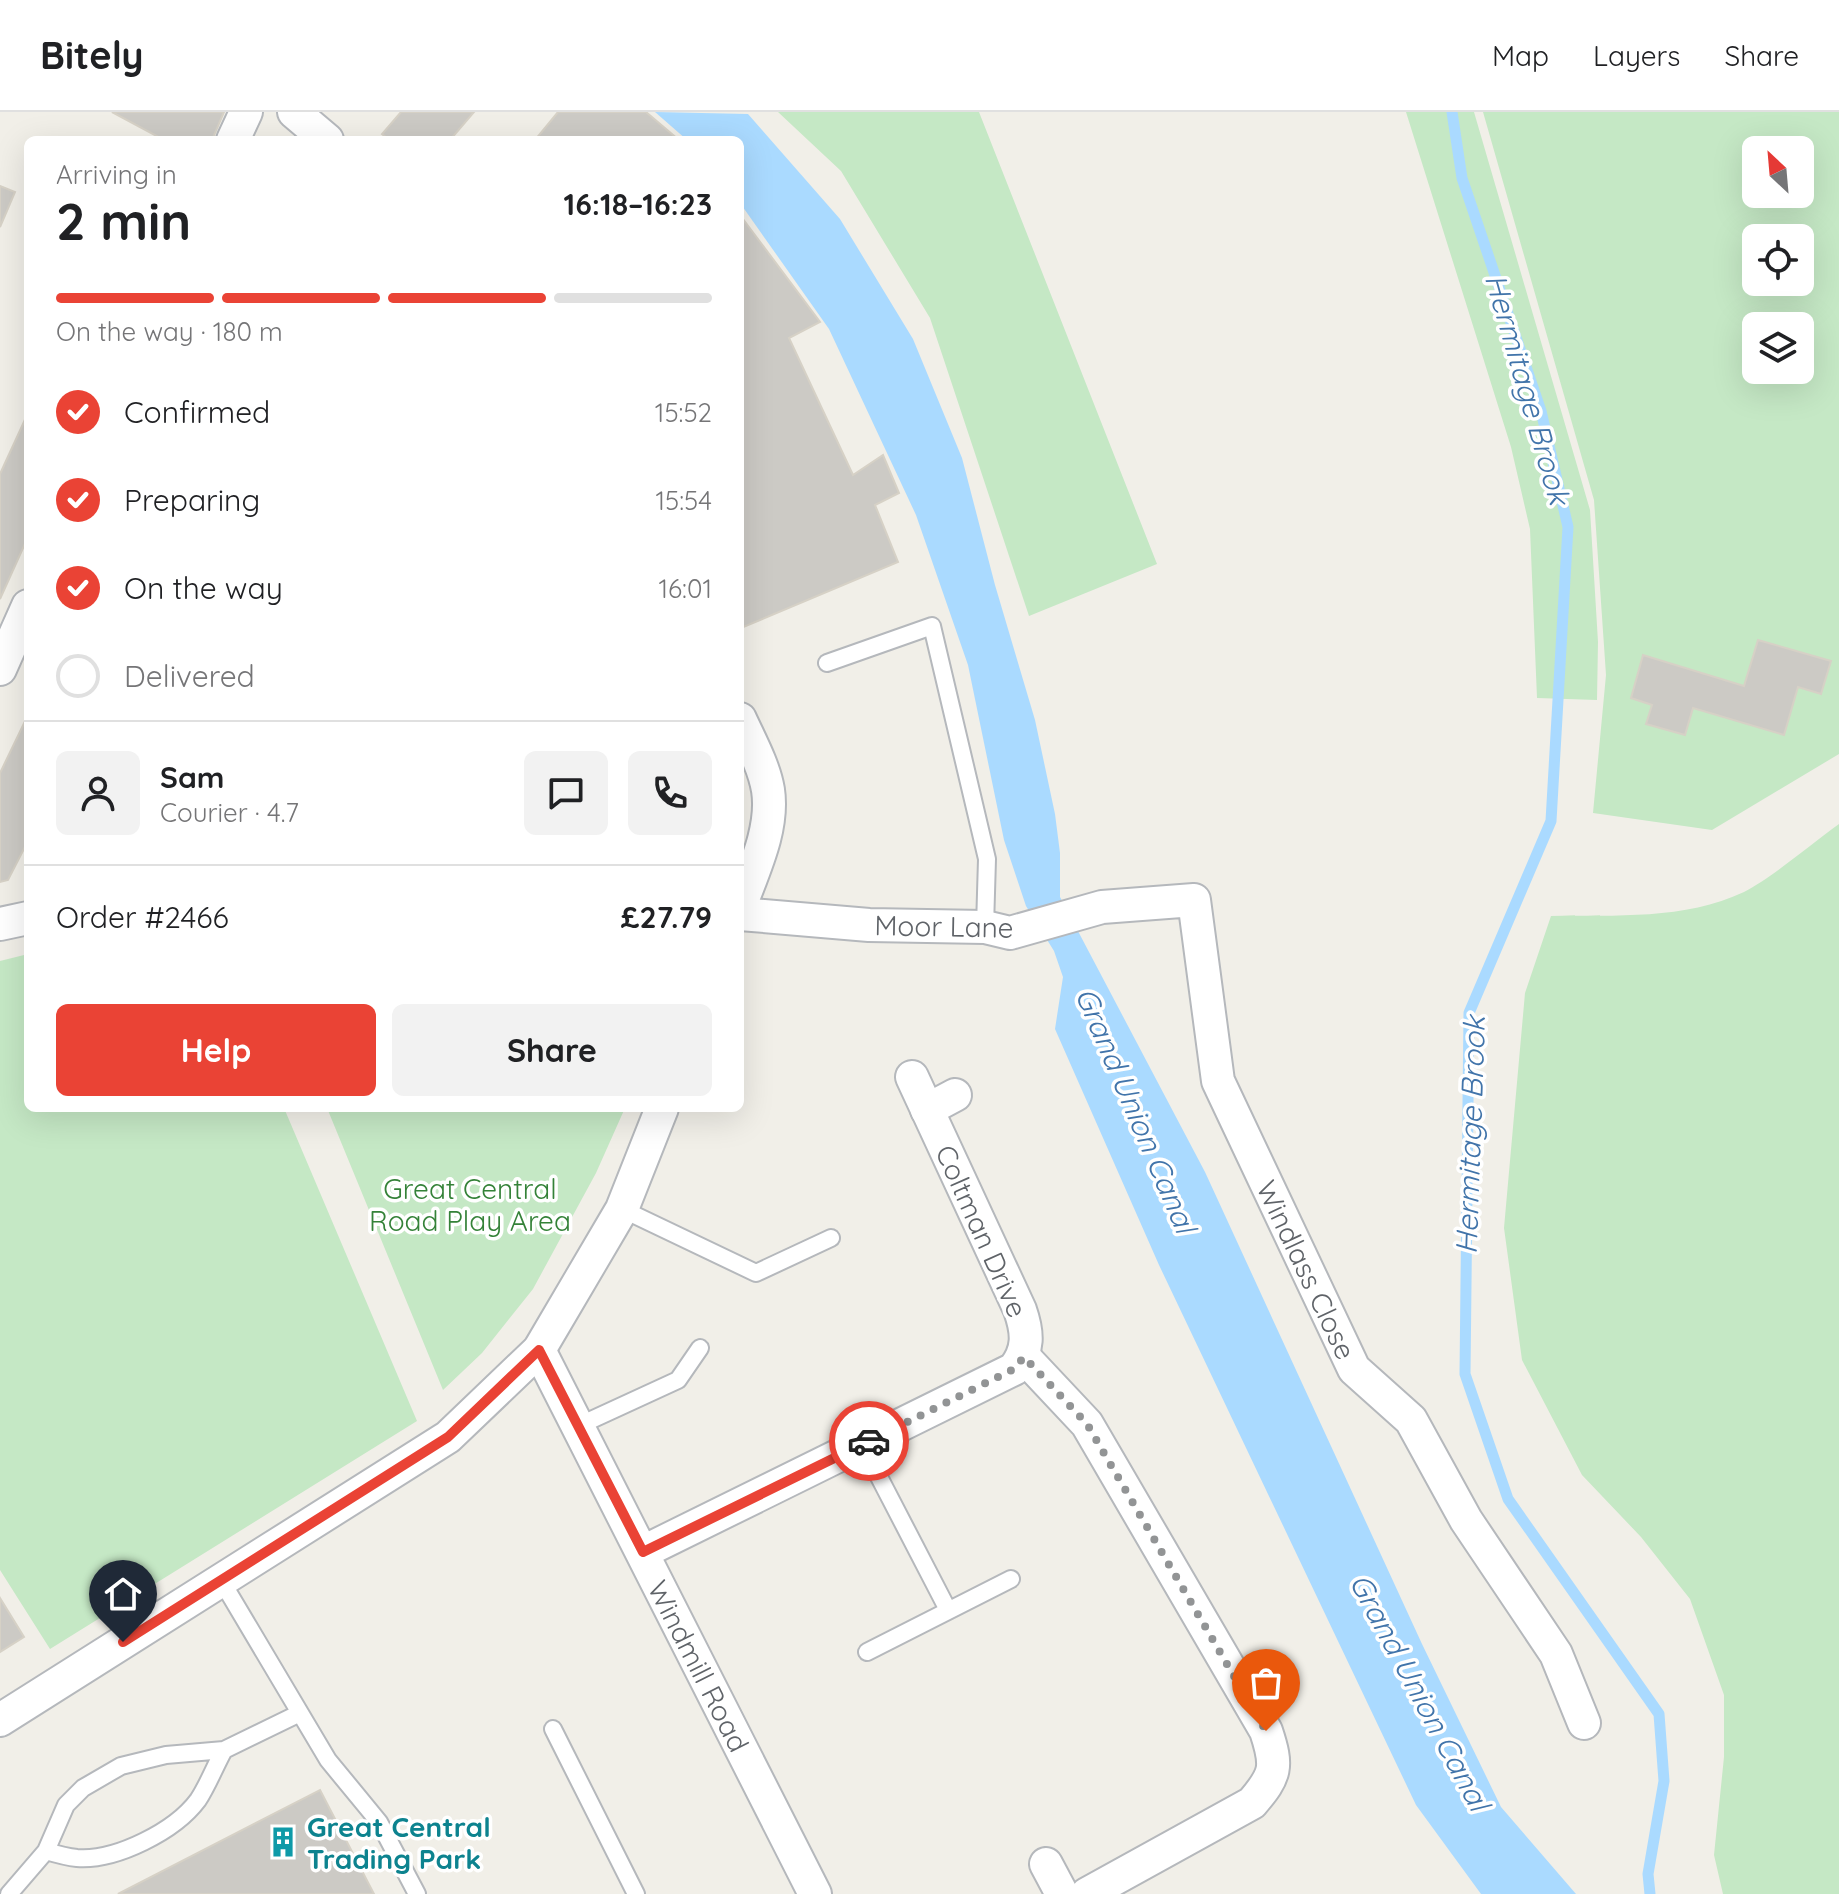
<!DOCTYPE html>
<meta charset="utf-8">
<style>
:root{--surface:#fff;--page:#f2f2f2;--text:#202124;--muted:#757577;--line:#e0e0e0;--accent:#ea4335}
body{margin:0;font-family:Quicksand,sans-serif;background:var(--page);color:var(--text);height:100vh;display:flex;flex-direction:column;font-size:30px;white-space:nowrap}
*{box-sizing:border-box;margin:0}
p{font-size:26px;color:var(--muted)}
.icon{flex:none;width:44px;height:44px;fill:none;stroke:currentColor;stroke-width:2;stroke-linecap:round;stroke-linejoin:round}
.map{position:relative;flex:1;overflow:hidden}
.drawer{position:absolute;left:24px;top:24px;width:720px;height:976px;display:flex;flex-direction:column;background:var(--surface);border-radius:12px;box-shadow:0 8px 32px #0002}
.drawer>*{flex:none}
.needle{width:52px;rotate:334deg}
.fabs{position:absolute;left:1742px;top:24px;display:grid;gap:16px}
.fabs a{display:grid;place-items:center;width:72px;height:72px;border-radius:12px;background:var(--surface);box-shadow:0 8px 32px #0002;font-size:40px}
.pin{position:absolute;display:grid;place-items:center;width:68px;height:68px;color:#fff;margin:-82px -34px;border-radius:50% 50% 50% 0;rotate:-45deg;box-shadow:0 0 8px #0007}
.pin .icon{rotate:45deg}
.courier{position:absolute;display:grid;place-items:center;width:80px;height:80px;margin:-40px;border:6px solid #ea4335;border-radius:50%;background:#fff;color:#222;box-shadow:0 2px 10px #0007}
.overview em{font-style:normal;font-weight:700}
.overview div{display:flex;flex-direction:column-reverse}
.overview{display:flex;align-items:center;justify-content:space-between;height:136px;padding:0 32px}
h1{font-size:52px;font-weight:700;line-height:60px}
.bar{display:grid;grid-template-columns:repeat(4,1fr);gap:12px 8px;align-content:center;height:96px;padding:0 32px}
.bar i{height:10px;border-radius:6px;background:var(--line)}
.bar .selected{background:var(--accent)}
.bar p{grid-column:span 4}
.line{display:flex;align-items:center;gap:20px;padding:0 32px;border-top:2px solid var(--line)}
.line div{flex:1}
.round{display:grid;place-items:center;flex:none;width:84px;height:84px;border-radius:12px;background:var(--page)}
ol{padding:0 32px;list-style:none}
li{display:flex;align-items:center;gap:24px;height:88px}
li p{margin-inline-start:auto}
li .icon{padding:8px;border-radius:50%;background:var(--accent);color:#fff;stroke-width:4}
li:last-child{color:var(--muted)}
li i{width:44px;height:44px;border:4px solid var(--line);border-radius:50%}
.primary-button{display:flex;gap:16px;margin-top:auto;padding:16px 32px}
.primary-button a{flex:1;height:92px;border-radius:12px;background:var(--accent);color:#fff;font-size:32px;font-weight:700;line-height:92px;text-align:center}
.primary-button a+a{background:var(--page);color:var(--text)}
header{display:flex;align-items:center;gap:48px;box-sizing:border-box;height:112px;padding:0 40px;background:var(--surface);border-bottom:2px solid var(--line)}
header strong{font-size:38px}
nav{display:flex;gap:44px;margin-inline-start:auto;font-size:28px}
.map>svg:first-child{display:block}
</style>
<header>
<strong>Bitely</strong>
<nav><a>Map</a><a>Layers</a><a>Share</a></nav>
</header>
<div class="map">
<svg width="1839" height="1782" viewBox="0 0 1839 1782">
<rect width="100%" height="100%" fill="#f1efe8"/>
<path fill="#c5e8c5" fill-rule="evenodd" d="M778 0H979L1157 452 1029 504 930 206 841 59Z
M1406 0H1474L1590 398 1598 530 1597 588 1537 586 1530 417 1511 335Z
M1483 0H1839V642L1712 718 1593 701 1606 563 1594 388ZM1756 38H1800V82H1756ZM1756 126H1800V170H1756ZM1756 214H1800V258H1756Z
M1839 712V1782H1723L1714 1743 1724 1645V1583L1690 1487 1641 1425 1582 1363 1522 1248 1504 1116 1525 881 1551 804C1615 803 1685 808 1744 780 1773 765 1811 732 1839 712Z
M28 842V996H284L417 1309 50 1537 0 1458V849Z
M327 996H625L596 1061 533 1177 482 1241 443 1278Z"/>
<path fill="#aadaff" d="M655 0 748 2 840 107 913 227 962 346 995 473 1035 608 1055 702 1060 741V785L1205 1060 1422 1532 1501 1695 1576 1782H1481L1416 1693 1159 1153 1055 917 1063 865 1054 839 1026 794 1004 728 968 553 916 403 829 217 740 91V28H687Z"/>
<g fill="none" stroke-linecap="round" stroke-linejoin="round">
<path stroke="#aadaff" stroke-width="11" d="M1452 0 1462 66 1541 299 1568 415 1551 709 1469 901 1465 1262 1508 1387 1659 1602 1664 1669 1648 1762 1650 1782"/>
</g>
<path fill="#cccac5" stroke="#d6d1c6" stroke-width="2" d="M112 0H224L212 28H164Z
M401 0H474L450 28H390L382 22Z
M558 0H646L679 28H535Z
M0 74 15 80 0 115Z
M740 103 820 210 789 226 853 363 883 343 899 381 875 393 898 450 741 516Z
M28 301V425L0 487V362Z
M1758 528 1831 549 1821 582 1798 575 1784 623 1693 596 1685 623 1646 612 1652 593 1631 586 1643 543 1744 574Z
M28 603V729L8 768 0 770V661Z
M0 1486 24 1525 0 1540Z
M320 1678 374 1782H118Z"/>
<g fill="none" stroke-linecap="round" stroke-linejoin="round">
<g stroke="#b5b8bc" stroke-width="20">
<path id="lane" d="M827 551 932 514 987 747 985 815
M622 1097 756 1161 831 1126
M578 1314 678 1268 700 1236
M862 1332 948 1498
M221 1468 328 1648 379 1710 417 1782
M867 1540 1011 1467
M553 1617 636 1782
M46 1739C56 1742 67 1745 77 1746 116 1749 175 1719 198 1688 208 1673 215 1654 224 1638
M9 1782 46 1739 66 1693 83 1676 121 1654 166 1643 224 1638 300 1601"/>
</g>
<g stroke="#b5b8bc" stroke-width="36">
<g id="street">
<path d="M294 0 327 28"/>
<path d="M233 28 246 0"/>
<path d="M0 557 28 494"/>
<path d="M740 607C750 629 764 654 768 678 774 717 753 759 740 795"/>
<path id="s1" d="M740 802 869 813 985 815 1010 821 1102 795 1194 788 1218 969 1354 1257 1411 1308 1466 1408 1556 1542 1584 1611"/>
<path d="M0 812 28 806"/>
<path d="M927 998 955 983"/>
<path id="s2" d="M539 1238 815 1782"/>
<path d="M1024 1245 1087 1312 1266 1619C1278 1655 1276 1663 1252 1691L1087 1782"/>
<path d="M643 1440 1014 1257C1029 1238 1028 1221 1020 1198L912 965"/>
<path d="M0 1608 448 1325 539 1238 622 1097 662 996"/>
<path d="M1046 1752 1062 1782"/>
</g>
</g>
<use href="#lane" stroke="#fff" stroke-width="16"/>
<use href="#street" stroke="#fff" stroke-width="32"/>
</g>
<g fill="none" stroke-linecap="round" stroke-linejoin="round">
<path stroke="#929495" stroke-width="8" stroke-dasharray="0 14.4" d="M869 1329 1014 1257 1024 1245 1087 1312 1266 1619"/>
<path stroke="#ea4335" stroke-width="10" d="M123 1530 448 1325 539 1238 643 1440 869 1329"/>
</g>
<defs>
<g id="building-bare" transform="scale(2.4)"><path d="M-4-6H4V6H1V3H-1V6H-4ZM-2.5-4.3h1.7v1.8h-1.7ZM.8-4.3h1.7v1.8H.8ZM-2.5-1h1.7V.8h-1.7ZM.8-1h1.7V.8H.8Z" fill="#0f9aa8" stroke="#fff" stroke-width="2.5" paint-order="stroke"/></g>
</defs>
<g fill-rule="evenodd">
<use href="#building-bare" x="283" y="1730"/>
</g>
<g text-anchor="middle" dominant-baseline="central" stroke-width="7" stroke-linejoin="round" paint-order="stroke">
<g font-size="28" fill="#5f6368" stroke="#fff">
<text transform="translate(944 814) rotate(1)">Moor Lane</text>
<text transform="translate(982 1119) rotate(66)">Coltman Drive</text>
<text stroke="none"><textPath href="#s1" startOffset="850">Windlass Close</textPath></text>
<text stroke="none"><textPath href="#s2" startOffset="354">Windmill Road</textPath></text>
</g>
<g font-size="28" fill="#348238" stroke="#fff">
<text x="470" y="1076">Great Central<tspan x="470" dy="32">Road Play Area</tspan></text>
</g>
<g font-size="28" font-weight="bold" fill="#0d838f" stroke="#fff" text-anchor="start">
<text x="307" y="1714">Great Central<tspan x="307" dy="32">Trading Park</tspan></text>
</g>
<g font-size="30" font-style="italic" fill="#4174aa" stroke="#fff">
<text transform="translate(1528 277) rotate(74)">Hermitage Brook</text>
<text transform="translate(1136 998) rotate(67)">Grand Union Canal</text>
<text transform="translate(1470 1023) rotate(-88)">Hermitage Brook</text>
<text transform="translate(1420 1580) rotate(62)">Grand Union Canal</text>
</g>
</g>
</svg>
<div class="fabs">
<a><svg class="needle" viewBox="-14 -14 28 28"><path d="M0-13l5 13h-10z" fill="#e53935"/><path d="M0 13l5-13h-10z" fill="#757577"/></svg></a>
<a><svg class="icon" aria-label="locate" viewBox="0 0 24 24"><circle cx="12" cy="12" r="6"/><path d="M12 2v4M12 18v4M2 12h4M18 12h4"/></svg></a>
<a><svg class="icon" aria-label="layers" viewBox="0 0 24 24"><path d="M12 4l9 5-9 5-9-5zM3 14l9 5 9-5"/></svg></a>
</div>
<div class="pin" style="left:1266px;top:1619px;background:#ea580c"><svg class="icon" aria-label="bag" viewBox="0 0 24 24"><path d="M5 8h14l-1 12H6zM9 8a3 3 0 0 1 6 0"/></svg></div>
<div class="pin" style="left:123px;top:1530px;background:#1f2937"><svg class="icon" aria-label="home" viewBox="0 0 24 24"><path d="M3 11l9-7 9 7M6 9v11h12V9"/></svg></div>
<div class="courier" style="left:869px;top:1329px"><svg class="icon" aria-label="car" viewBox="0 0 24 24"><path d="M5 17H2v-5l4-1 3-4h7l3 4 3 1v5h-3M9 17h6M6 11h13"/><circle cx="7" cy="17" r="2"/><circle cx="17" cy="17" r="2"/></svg></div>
<section class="drawer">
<div class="overview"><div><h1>2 min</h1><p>Arriving in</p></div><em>16:18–16:23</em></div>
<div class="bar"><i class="selected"></i><i class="selected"></i><i class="selected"></i><i></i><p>On the way · 180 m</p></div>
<ol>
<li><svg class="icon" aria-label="check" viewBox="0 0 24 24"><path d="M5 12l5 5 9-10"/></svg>Confirmed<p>15:52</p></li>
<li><svg class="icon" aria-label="check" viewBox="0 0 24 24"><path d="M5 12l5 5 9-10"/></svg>Preparing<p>15:54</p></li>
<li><svg class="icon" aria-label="check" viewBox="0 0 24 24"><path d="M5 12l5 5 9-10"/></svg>On the way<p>16:01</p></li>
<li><i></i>Delivered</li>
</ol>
<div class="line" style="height:144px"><a class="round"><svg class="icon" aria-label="person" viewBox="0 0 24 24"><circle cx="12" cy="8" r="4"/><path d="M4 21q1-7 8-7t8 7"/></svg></a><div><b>Sam</b><p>Courier · 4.7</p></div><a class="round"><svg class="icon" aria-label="chat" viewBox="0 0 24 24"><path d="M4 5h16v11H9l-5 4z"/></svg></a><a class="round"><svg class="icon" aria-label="phone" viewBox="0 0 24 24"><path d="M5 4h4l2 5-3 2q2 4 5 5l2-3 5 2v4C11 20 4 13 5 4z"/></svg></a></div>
<div class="line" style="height:104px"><div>Order #2466</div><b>£27.79</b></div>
<div class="primary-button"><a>Help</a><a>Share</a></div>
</section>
</div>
